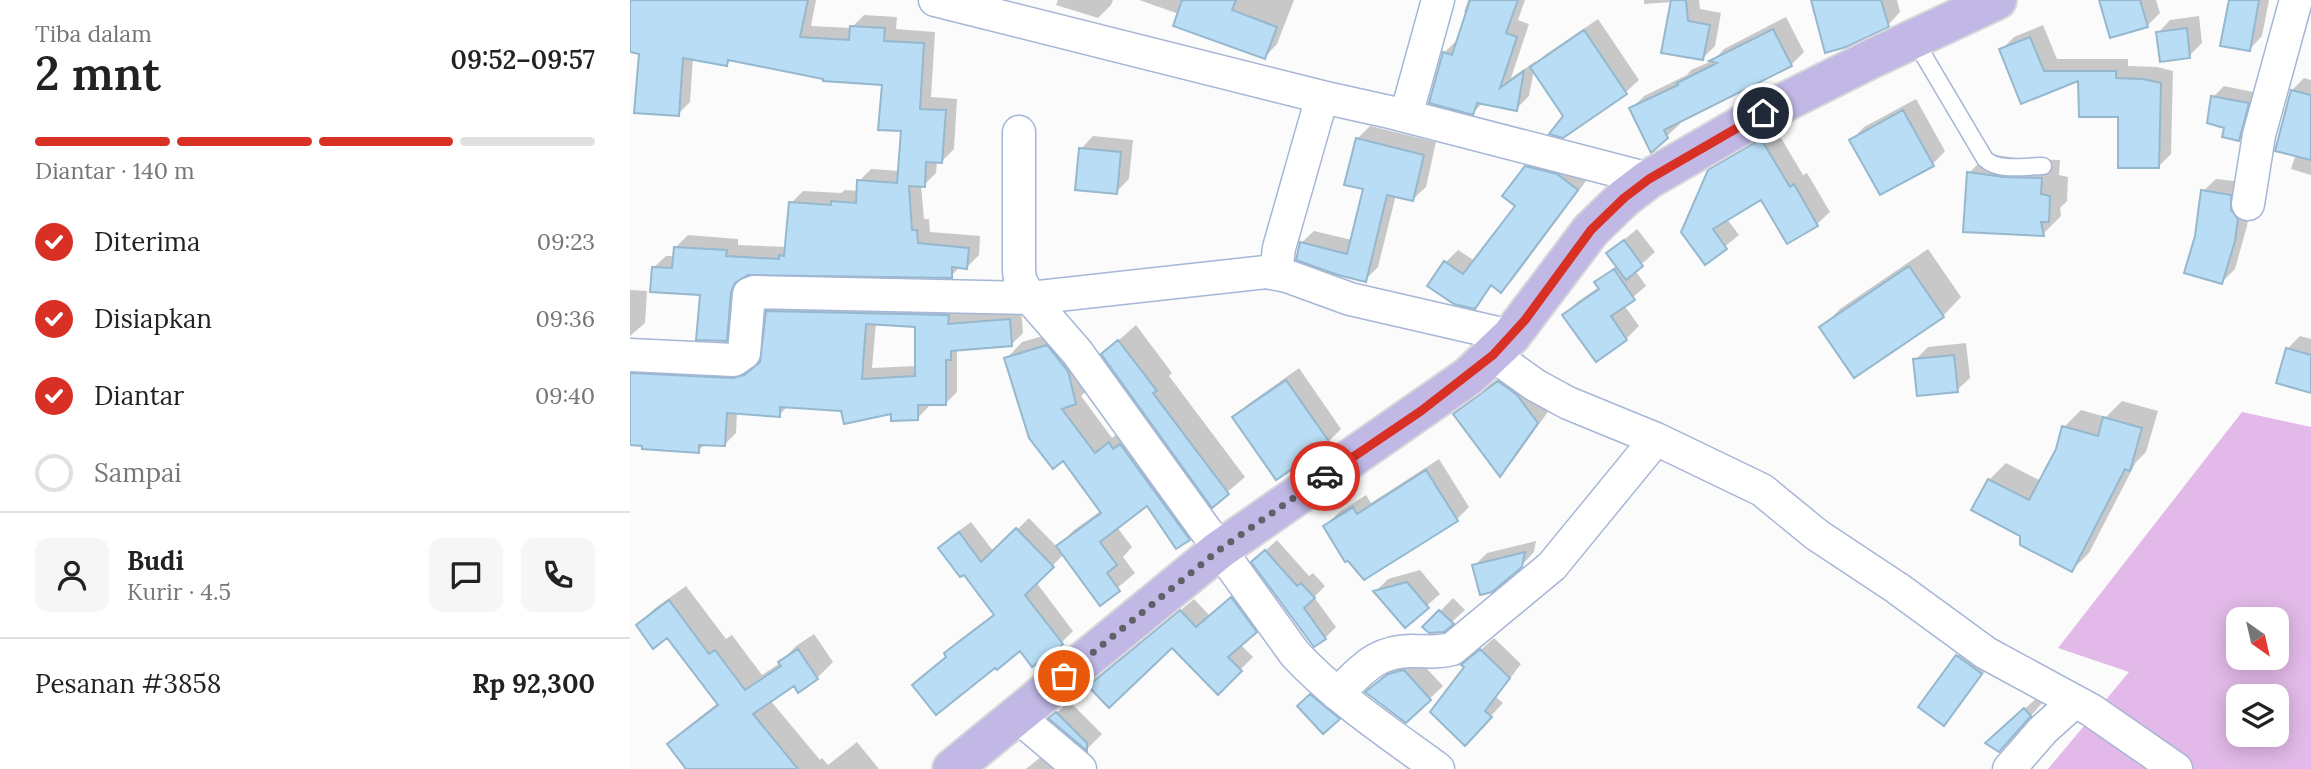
<!DOCTYPE html>
<html lang="id">
<meta charset="utf-8">
<style>
:root{--surface:#fff;--page:#f6f6f6;--text:#222;--muted:#767676;--line:#e0e0e0;--accent:#d93025}
body{margin:0;font-family:Lora,serif;background:var(--page);color:var(--text);height:100vh;display:flex;flex-direction:column;font-size:26px;white-space:nowrap}
*{box-sizing:border-box;margin:0}
p{font-size:23px;color:var(--muted)}
.icon{flex:none;width:38px;height:38px;fill:none;stroke:currentColor;stroke-width:2;stroke-linecap:round;stroke-linejoin:round}
.map{position:relative;flex:1;overflow:hidden}
.sheet{display:flex;flex-direction:column;background:var(--surface);width:630px}
.sheet>*{flex:none}
.needle{width:46px;rotate:146deg}
.fabs{position:absolute;left:1596px;top:607px;display:grid;gap:14px}
.fabs a{display:grid;place-items:center;width:63px;height:63px;border-radius:14px;background:var(--surface);box-shadow:0 4px 18px #0003;font-size:35px}
.pin{position:absolute;display:grid;place-items:center;width:60px;height:60px;color:#fff;margin:-30px;border:4px solid #fff;border-radius:50%;box-shadow:0 2px 7px #0007}
.courier{position:absolute;display:grid;place-items:center;width:70px;height:70px;margin:-35px;border:5px solid #d93025;border-radius:50%;background:#fff;color:#222;box-shadow:0 2px 9px #0007}
.overview em{font-style:normal;font-weight:600}
.overview div{display:flex;flex-direction:column-reverse}
.overview{display:flex;align-items:center;justify-content:space-between;height:119px;padding:0 35px}
h1{font-size:46px;font-weight:600;line-height:52px}
.bar{display:grid;grid-template-columns:repeat(4,1fr);gap:10px 7px;align-content:center;height:84px;padding:0 35px}
.bar i{height:9px;border-radius:5px;background:var(--line)}
.bar .active{background:var(--accent)}
.bar p{grid-column:span 4}
.line{display:flex;align-items:center;gap:18px;padding:0 35px;border-top:2px solid var(--line)}
.line div{flex:1}
.round{display:grid;place-items:center;flex:none;width:74px;height:74px;border-radius:14px;background:var(--page)}
ol{padding:0 35px;list-style:none}
li{display:flex;align-items:center;gap:21px;height:77px}
li p{margin-inline-start:auto}
li .icon{padding:7px;border-radius:50%;background:var(--accent);color:#fff;stroke-width:4}
li:last-child{color:var(--muted)}
li i{width:38px;height:38px;border:4px solid var(--line);border-radius:50%}
main{display:flex;flex:1;min-height:0}
.map>svg:first-child{display:block}
</style>
<main>
<section class="sheet">
<div class="overview"><div><h1>2 mnt</h1><p>Tiba dalam</p></div><em>09:52–09:57</em></div>
<div class="bar"><i class="active"></i><i class="active"></i><i class="active"></i><i></i><p>Diantar · 140 m</p></div>
<ol>
<li><svg class="icon" aria-label="check" viewBox="0 0 24 24"><path d="M5 12l5 5 9-10"/></svg>Diterima<p>09:23</p></li>
<li><svg class="icon" aria-label="check" viewBox="0 0 24 24"><path d="M5 12l5 5 9-10"/></svg>Disiapkan<p>09:36</p></li>
<li><svg class="icon" aria-label="check" viewBox="0 0 24 24"><path d="M5 12l5 5 9-10"/></svg>Diantar<p>09:40</p></li>
<li><i></i>Sampai</li>
</ol>
<div class="line" style="height:126px"><a class="round"><svg class="icon" aria-label="person" viewBox="0 0 24 24"><circle cx="12" cy="8" r="4"/><path d="M4 21q1-7 8-7t8 7"/></svg></a><div><b>Budi</b><p>Kurir · 4.5</p></div><a class="round"><svg class="icon" aria-label="chat" viewBox="0 0 24 24"><path d="M4 5h16v11H9l-5 4z"/></svg></a><a class="round"><svg class="icon" aria-label="phone" viewBox="0 0 24 24"><path d="M5 4h4l2 5-3 2q2 4 5 5l2-3 5 2v4C11 20 4 13 5 4z"/></svg></a></div>
<div class="line" style="height:91px"><div>Pesanan #3858</div><b>Rp 92,300</b></div>
</section>
<div class="map">
<svg width="1681" height="769" viewBox="0 0 1681 769">
<rect width="100%" height="100%" fill="#fbfbfb"/>
<path fill="#e2b9e8" fill-rule="evenodd" d="M1612 412 1681 427V769H1418L1499 672 1428 648ZM1608 620H1647V658H1608ZM1608 696H1647V735H1608Z"/>
<path fill="#0003" fill-rule="evenodd" d="M4 0H186L181 26 221 28 234 15 267 17 266 29 305 32 301 97 327 99 324 149 312 161H307L306 173 294 185H291L294 219H299L300 232 350 236 349 255 337 267 331 266 321 276 117 273 112 278 108 327 96 339 72 293 23 268 36 256H45L46 247 58 235 108 239V245L157 247 161 203 173 191 211 193 215 190 228 191 229 181 241 169 270 171 273 130 254 83 195 77 102 59 97 64 63 58 60 102 48 114 11 53 0 50V16Z
M428 0H483L481 5 468 18 426 5Z
M509 0H664L647 44 635 57 549 14Z
M838 0H895L888 20 899 24 881 78 906 61 905 65 915 55 968 19 1009 80 996 92 933 136 935 116 904 70 899 96 886 109 853 102 843 113 814 53 827 40 837 13 834 12Z
M1014 0H1069L1070 9 1091 13 1085 46 1073 58 1043 2 1014 4Z
M1183 0H1267L1270 12 1258 25Z
M1471 0H1526L1530 13 1517 26Z
M1600 0H1639L1632 36 1620 49Z
M1569 16 1572 43 1559 56 1528 33 1540 20Z
M1156 17 1174 52 1161 65 1048 121 1050 124 1037 136 1001 109 1014 96 1057 75 1061 70 1084 60 1094 49Z
M1413 25 1427 59H1498V66L1527 67 1543 71 1541 154 1528 167 1490 116 1450 79 1392 102 1371 50 1384 37Z
M1674 78 1681 80V175L1661 169 1666 154 1662 90Z
M1594 86 1628 93 1619 129 1609 140 1583 97Z
M1286 99 1315 151 1303 164 1222 140 1234 127Z
M740 126 806 142 796 187 783 199 766 195 748 267 735 280 671 243 684 231 722 240 735 188 727 139Z
M1145 128 1173 175 1177 173 1200 212 1187 224 1158 241 1132 197 1097 219 1109 235 1076 262 1079 171 1093 158Z
M463 136 503 140 499 179 486 192 451 149Z
M909 154 959 177 884 278 871 291 863 285 844 307 816 262 828 250 845 261 887 206 896 167Z
M1358 154 1394 159 1430 160 1429 175 1438 177 1437 201 1430 208 1431 216 1413 234 1339 173Z
M1586 179 1613 182 1620 206 1617 226 1605 269 1592 282 1567 237 1573 191Z
M1007 229 1025 252 1005 270 1016 286 994 305 1009 326 996 339 966 360 934 315 947 302 969 287 966 283 987 265 978 253Z
M1298 249 1331 297 1313 316 1191 328 1210 309Z
M0 290 17 291 15 323 0 336Z
M149 300 330 304 329 314 391 308 393 333 382 344 330 349 327 351V392L316 403 299 404V406L288 418 262 412 158 406 149 415 107 412 106 433 94 445 76 443 68 451 0 444V357L116 368 128 364 132 361 138 311ZM246 323 286 326 287 366 242 368Z
M506 325 542 373 539 376 615 477 582 505 473 354Z
M433 330 462 386 451 396 482 438 496 427 575 522 559 538 518 504 487 527 502 547 493 557 505 573 470 603 434 554 406 582 443 631 432 642 391 649 284 685 318 655 316 653 328 641 365 613 334 572 310 548 322 536 341 522 364 552 399 518 427 547 444 530 472 510 376 359 392 342Z
M1670 336 1681 339V391L1648 381 1657 349Z
M1336 343 1340 378 1327 390 1285 360 1298 347Z
M669 368 711 429 698 442 604 417 617 405Z
M881 369 920 409 882 462 870 474 825 414 838 401Z
M1492 401 1528 411 1516 452 1506 462 1459 553 1442 570 1392 535 1359 480 1376 463 1411 481 1427 450 1434 427 1451 410 1476 417Z
M809 459 839 507 827 519 695 526 708 513 736 495 741 503Z
M647 540 679 576 683 573 695 586 684 597 706 627 695 638 623 562Z
M906 541 904 552 891 566H844L857 553Z
M790 570 810 594 775 625 746 591 758 579Z
M56 586 96 639 102 635 132 675 150 663 166 646 184 634 203 662 187 678 165 684 140 700 190 760 192 758 198 765 227 742 249 769H58L40 744 56 728 89 702 38 636 8 625 24 609Z
M615 586 638 618 610 644 623 657 588 692 542 646 460 686 564 599 580 616Z
M823 598 835 610 813 630 795 627Z
M864 638 891 664 866 697 873 703 847 731 836 667 834 665Z
M1340 644 1363 660 1326 711 1314 723 1327 656Z
M787 658 813 686 776 721 738 692 772 662Z
M694 682 721 706 708 718 669 706Z
M1408 697 1413 702 1382 737 1370 731Z
M439 701 472 734 457 749 421 718Z
M423 747 438 769H396Z"/>
<path fill="#b9ddf4" stroke="#95b8ce" stroke-width="2" fill-rule="evenodd" d="M0 0H178L170 37 219 40 220 26 255 28 254 41 294 43 290 109 316 110 312 163 296 162 295 187 279 186 282 230H287L288 243 339 248 337 269 322 267V278L118 275 105 283 101 292 97 341 66 340 70 295 20 292 22 267 42 268 44 247 97 250 96 256 149 259V255L154 256 159 202 201 205V201L226 203 227 180 267 183 271 131 248 130 252 85 193 81V79L98 60 97 66 53 58 49 116 4 113 9 54 0 52Z
M552 0H606L602 10 647 27 635 59 543 26Z
M840 0H888L876 33 887 37 870 88 894 71 887 111 847 103 843 115 799 103 813 52 822 55Z
M1041 0H1056L1058 21 1080 25 1073 60 1031 53Z
M1181 0H1251L1259 27 1216 47 1195 53Z
M1469 0H1510L1518 27 1480 38Z
M1599 0H1629L1620 51 1590 46Z
M1557 28 1560 58 1530 62 1526 32Z
M1143 29 1162 66 1034 130 1038 138 1021 153 999 108 1048 85 1047 83 1087 63 1079 61Z
M954 30 997 94 933 138 919 134 933 116 900 67Z
M1400 37 1414 71H1486V78L1513 79 1531 83 1529 168H1488V117H1449L1448 81 1391 104 1369 49Z
M1661 90 1681 95V160L1645 151Z
M1581 96 1619 103 1609 141 1592 137 1594 128 1577 123Z
M1273 110 1304 166 1250 195 1219 140Z
M726 138 794 155 783 201 757 195 736 282 708 275 666 260 670 242 717 254 733 189 714 185Z
M1131 139 1160 187 1164 184 1188 226 1157 244 1131 200 1083 229 1097 249 1075 265 1051 232 1078 170Z
M449 148 491 152 487 194 445 190Z
M895 166 927 174 948 190 871 293 861 285 845 309 824 304 797 286 814 261 833 274 885 206 872 196Z
M1337 172 1374 177 1412 178 1411 194 1420 196 1419 222H1411L1414 236 1333 232Z
M1571 190 1601 195V210L1608 219 1605 241 1592 284 1554 273 1565 236Z
M994 240 1013 266 996 280 976 253Z
M1279 266 1314 317 1224 378 1189 327Z
M984 269 1005 300 981 316 997 340 966 362 932 315 969 289 964 282Z
M136 311 319 315 318 324 380 319 382 346 321 351V360H316V405H288V420L261 421V414L214 424 211 411 150 407V417L97 413 95 446 69 445V453L12 449V446L0 445V373L103 378 114 375 130 362ZM236 324 285 327V376L232 379Z
M488 340 527 391 523 393 599 494 582 508 471 354Z
M417 345 438 371 446 404 432 409 465 453 479 442 483 449 490 444 560 540 546 549 517 506 470 542 487 565 477 573 490 591 470 606 426 546 471 513 433 461 423 469 399 438 374 358Z
M1656 348 1681 355V393L1646 383Z
M1324 355 1328 392 1287 396 1283 359Z
M656 380 700 443 646 480 602 417Z
M868 381 887 395 908 423 870 477 823 414Z
M1473 417 1512 428 1500 471 1495 469 1442 572 1390 545V536L1341 510 1358 479 1399 500 1426 449 1432 426 1468 436Z
M796 470 828 521 734 580 718 561 715 562 693 526 723 507 727 514Z
M386 528 424 567 395 595 433 644 402 667 390 651 367 670 365 668 306 715 282 685 316 657 314 653 364 615 334 575 330 577 308 548 329 532 351 562Z
M635 550 667 586 671 583 685 598 674 608 696 639 684 647 621 562Z
M895 552 892 567 862 592 850 595 842 565Z
M777 582 799 608 775 628 743 591Z
M601 597 627 632 598 657 612 671 588 695 542 648 479 708 458 686 550 610 566 627Z
M39 600 79 654 85 650 115 690 151 666 148 662 168 649 188 679 168 693 164 686 123 714 168 769H56L37 744 88 705 37 638 23 649 6 625Z
M809 610 824 624 814 632 799 633 792 627Z
M850 649 880 678 855 711 862 717 835 746 800 712 834 667 831 665Z
M1326 655 1352 674 1314 726 1288 707Z
M774 670 801 700 776 723 735 692 758 674Z
M680 694 710 719 693 734 667 706Z
M1394 708 1401 716 1369 752 1355 743Z
M426 712 457 743V751L418 718Z"/>
<g fill="none" stroke-linecap="round" stroke-linejoin="round">
<g stroke="#a6b6d6" stroke-width="19">
<path id="lane" d="M1284 39 1355 159C1369 172 1395 166 1413 166"/>
</g>
<g stroke="#a6b6d6" stroke-width="35">
<path id="street" d="M305 0 692 97 764 113 1019 179
M776 116 808 0
M389 132V270L390 280 400 298 636 272 657 276 720 299 881 336
M1618 204 1629 135 1666 0
M646 273 649 248 692 97
M0 355 104 360 114 353 119 294 124 292 400 298 447 352 665 654C707 699 759 733 808 769
M863 355 905 385 938 403 1026 439 1132 490 1187 535 1267 588 1356 653 1461 710 1546 769
M707 694C732 670 746 650 784 651 798 651 808 653 822 649L922 566 1026 439
M386 715 450 769
M1379 769 1413 730 1444 702"/>
</g>
<g stroke="#d8d8da" stroke-width="42">
<path id="primary" d="M322 769 589 550 839 376 881 336 961 230 994 198 1019 179 1133 113 1243 58 1367 0"/>
</g>
<use href="#lane" stroke="#fff" stroke-width="16"/>
<use href="#street" stroke="#fff" stroke-width="32"/>
<use href="#primary" stroke="#c2b8e6" stroke-width="38"/>
</g>
<g fill="none" stroke-linecap="round" stroke-linejoin="round">
<path stroke="#5e6168" stroke-width="7" stroke-dasharray="0 12.6" d="M434 676 589 550 695 476"/>
<path stroke="#d93025" stroke-width="9" d="M695 476 791 411 863 355 895 320 961 230 994 198 1019 179 1133 113"/>
</g>
</svg>
<div class="fabs">
<a><svg class="needle" viewBox="-14 -14 28 28"><path d="M0-13l5 13h-10z" fill="#e53935"/><path d="M0 13l5-13h-10z" fill="#767676"/></svg></a>
<a><svg class="icon" aria-label="layers" viewBox="0 0 24 24"><path d="M12 4l9 5-9 5-9-5zM3 14l9 5 9-5"/></svg></a>
</div>
<div class="pin" style="left:434px;top:676px;background:#ea580c"><svg class="icon" aria-label="bag" viewBox="0 0 24 24"><path d="M5 8h14l-1 12H6zM9 8a3 3 0 0 1 6 0"/></svg></div>
<div class="pin" style="left:1133px;top:113px;background:#1f2937"><svg class="icon" aria-label="home" viewBox="0 0 24 24"><path d="M3 11l9-7 9 7M6 9v11h12V9"/></svg></div>
<div class="courier" style="left:695px;top:476px"><svg class="icon" aria-label="car" viewBox="0 0 24 24"><path d="M5 17H2v-5l4-1 3-4h7l3 4 3 1v5h-3M9 17h6M6 11h13"/><circle cx="7" cy="17" r="2"/><circle cx="17" cy="17" r="2"/></svg></div>
</div>
</main>
